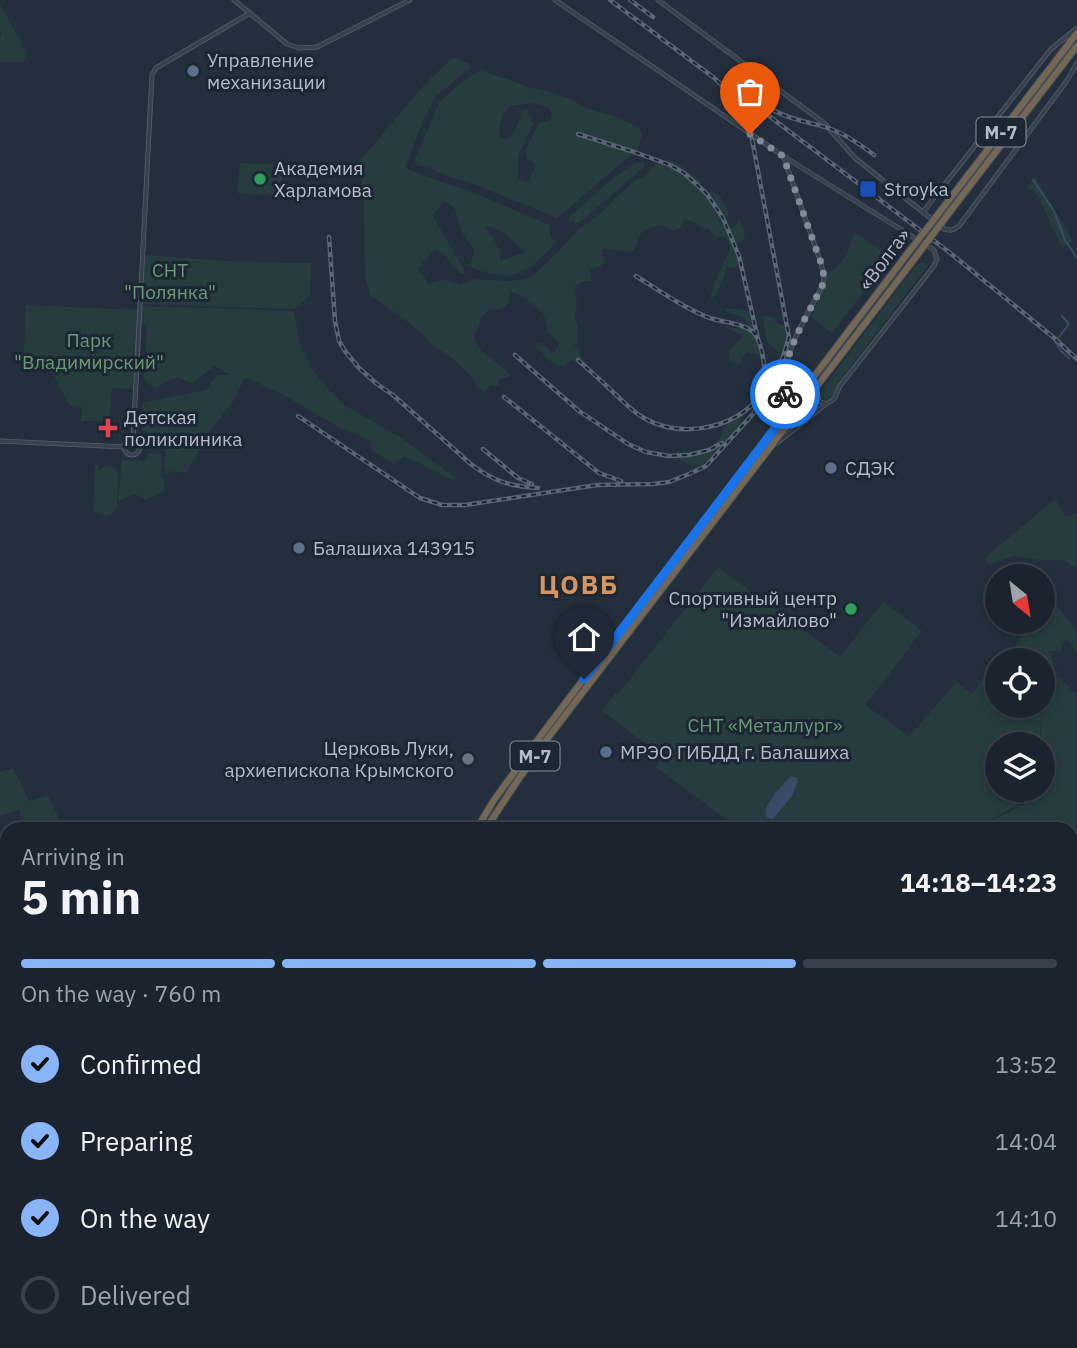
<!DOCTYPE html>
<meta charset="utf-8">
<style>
:root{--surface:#1b232e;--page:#242b36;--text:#f1f3f6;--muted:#a0a4aa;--line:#39404a;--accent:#8ab4f8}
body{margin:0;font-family:"IBM Plex Sans",sans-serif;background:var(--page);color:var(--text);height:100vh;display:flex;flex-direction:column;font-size:26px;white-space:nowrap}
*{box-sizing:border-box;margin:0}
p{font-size:23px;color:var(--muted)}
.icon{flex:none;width:38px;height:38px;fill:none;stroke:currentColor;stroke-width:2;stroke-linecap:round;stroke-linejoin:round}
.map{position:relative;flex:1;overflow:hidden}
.panel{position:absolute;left:0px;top:822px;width:1078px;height:527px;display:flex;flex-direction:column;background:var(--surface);border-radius:21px 21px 0 0;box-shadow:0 4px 10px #0003,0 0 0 2px var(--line)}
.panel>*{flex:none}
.needle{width:46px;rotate:150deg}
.buttons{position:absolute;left:985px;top:564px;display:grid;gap:14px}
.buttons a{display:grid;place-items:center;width:70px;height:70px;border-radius:50%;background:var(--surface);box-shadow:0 4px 10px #0003,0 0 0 2px var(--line);font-size:35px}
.pin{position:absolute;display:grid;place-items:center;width:60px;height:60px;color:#fff;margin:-72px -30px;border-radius:50% 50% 50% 0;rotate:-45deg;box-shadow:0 0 7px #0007}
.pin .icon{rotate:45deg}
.courier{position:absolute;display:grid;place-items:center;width:70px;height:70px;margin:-35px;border:5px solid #1a73e8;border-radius:50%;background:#fff;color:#222;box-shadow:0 2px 9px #0007}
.headline em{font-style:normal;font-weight:800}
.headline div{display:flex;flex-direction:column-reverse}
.headline{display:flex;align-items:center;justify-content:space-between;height:119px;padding:0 21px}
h1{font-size:46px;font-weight:800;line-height:52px}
.bar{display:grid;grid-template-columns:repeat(4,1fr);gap:10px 7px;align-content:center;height:84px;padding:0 21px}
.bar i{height:9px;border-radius:5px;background:var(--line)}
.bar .on{background:var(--accent)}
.bar p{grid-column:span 4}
ol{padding:0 21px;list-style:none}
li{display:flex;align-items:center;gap:21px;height:77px}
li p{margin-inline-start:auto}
li .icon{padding:7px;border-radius:50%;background:var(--accent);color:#111;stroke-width:4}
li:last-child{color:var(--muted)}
li i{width:38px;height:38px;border:4px solid var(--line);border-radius:50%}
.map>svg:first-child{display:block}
</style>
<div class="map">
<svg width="1077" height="1348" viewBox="0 0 1077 1348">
<rect width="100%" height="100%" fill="#242f3e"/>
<path fill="#263c3f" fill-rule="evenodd" d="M0 3 28 55 24 62H0V38L2 34 0 29Z
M453 57 470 64V68L434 98 419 131 405 168 450 185 466 189 549 225C550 231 549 239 556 241 553 247 550 249 545 254 524 273 519 278 490 273 481 271 476 271 469 265L474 254V250L462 232 454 207 445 201 432 215 465 271 463 274 460 273 441 252 438 250H434L417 269 425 277 428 284 448 279 459 285 475 279 509 281 525 279 533 276 560 250 578 230 602 212 620 193 637 180 646 175 655 165 667 159 678 164 700 181 701 183 696 187 703 192 708 200H715L710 193 711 190 721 197 729 212 725 221 726 225 733 229 739 219 744 231 745 239 735 247 740 266 734 268 726 267C724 281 719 288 713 300L710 297 715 282 730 249V245L726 238 715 236 708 228 705 229C695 224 695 221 683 219V227L672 231C659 220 654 227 641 233L634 251 605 249 602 250 604 258 601 266 590 269 592 277 590 281H582L575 286 577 306 574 317C579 324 578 336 577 344L574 345C578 349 581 351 580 358L569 361 564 366C554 366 541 355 536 346L539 343H543L551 352H555L559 346V342L547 332C551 315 527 296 512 292L509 294V302L504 307 497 310 493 308C477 316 482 324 474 335 478 355 499 360 510 376L499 380V386L490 385 485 392 481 391 470 375 453 359 430 343 425 336 403 318 370 295 365 277 364 209 360 161 423 86ZM489 226 504 233 525 252 500 261C501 247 494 239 485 228Z
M482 69 492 75 507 79 531 88 551 92 576 102 585 108 615 116 640 128 642 135 637 150 557 218 469 182 450 177 430 168 415 165 414 162 440 101 464 80ZM530 103 542 105 550 109 552 115 549 121 539 123 527 147 526 157 536 165 530 179 525 182 518 178V156L534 124 529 117 528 109 519 111 521 116 514 132 509 138 505 139 500 136C498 126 502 110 512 106 517 105 524 104 530 103Z
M643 161 645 163 644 167C621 185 601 206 578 223L569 221V217L612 179 635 163Z
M240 163 285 165 279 195 237 193Z
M1035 177 1073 241 1062 248 1037 194 1027 187Z
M854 232 888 255 885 264 832 333 811 317 824 286 825 274C843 268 849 249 854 232Z
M147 255 241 262 311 263 310 295 295 309 143 304 145 258Z
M926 263 928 265 852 365 832 396 825 400 820 394 822 389 917 264Z
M26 305 139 310 135 389 112 388 109 421H81L82 407 70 406 48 366 23 365Z
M141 306 294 311 300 344 315 374 344 405 400 437 456 478 453 480 405 456 393 464 372 450 371 442 354 433 345 431 284 395 245 377 234 400 208 434 186 473 165 471V449L141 427 142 403 206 390 217 375H229L215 366 192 383 177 377 154 388 144 379 147 327 142 322Z
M726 308 750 311 753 329 758 339 760 355 747 352 744 355 740 365 729 360 728 356 731 349 742 337V335L717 324 733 328 745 327 747 324 743 317 728 313 725 309Z
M767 316 775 318V322L785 327 786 340 781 359 768 384 751 398 762 381 768 376C770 370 779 363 778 355 777 348 770 345 767 341 764 334 765 324 763 317Z
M741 418 742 421 741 425 721 446 711 459 700 465 692 466 682 461 674 460 672 457V453C693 450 719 455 723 427Z
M148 453 162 454 161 478H164V491L146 500 135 494 118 501 122 460 147 461Z
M95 465H98L99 470C106 464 114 465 118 473L117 507C112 517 103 518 96 511L93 512Z
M1055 499 1066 517 1077 513V569L1064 560H1039L1014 556 988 565 985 558Z
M718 567 840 657 883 602 922 631 865 705 909 736 957 682 972 694 995 666 997 667 998 705H1040L1041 712C1043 700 1045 683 1059 678L1077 695V908L1071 910V830L976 829 1043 794V744H1042L1040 720V744H998V789H1040V793L973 829 741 830 656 767 663 757 602 711 615 693 618 694Z
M1043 584 1046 590 1047 606 1049 608 1056 606 1059 608 1077 633V654L1071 643 1066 640 1062 645 1061 651H1048C1059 662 1050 675 1043 687V660H1004L1027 630 1028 627 1022 621H1043Z
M13 768 29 801 48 796 64 829H26L19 810 0 816V772Z
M1077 971V1217L1071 1264V972Z
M0 1249H7V1342H156L153 1348H0Z
M444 1342H599L609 1348H446Z
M661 1342H1060L1059 1348H662Z"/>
<path fill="#394c67" d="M791 776 797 778 798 781 792 796 774 818 772 819C770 818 768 818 766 816 761 807 785 782 791 776Z"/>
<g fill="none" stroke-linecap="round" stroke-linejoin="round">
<path stroke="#394c67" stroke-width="2" d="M1033 180 1054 211 1065 240 1077 258
M1062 316 1069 324 1055 342 1061 351 1069 358
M409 1342 413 1348"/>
<g stroke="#565f6c" stroke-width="5">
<path id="minor" d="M234 0 287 44 299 48 317 47 410 0
M555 0 783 156 934 250 937 259 934 266 840 386 834 399 826 404 777 443
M658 0 824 123 855 158 944 229C951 231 954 230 959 226L1066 82 1077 63
M784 158 821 263 824 276 823 284C810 312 789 341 785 372 783 385 786 399 784 412
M923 212 1051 49 1077 28
M787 365 790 375 797 381H804L811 378
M817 390 819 401 826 404
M124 447a8 8 0 1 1 16 0a8 8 0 1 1-16 0Z
M133 440 152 75 156 68 250 13
M0 441 125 447"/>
</g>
<g stroke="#414a57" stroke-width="7">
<path id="major" d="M425 1342 427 1348
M159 1348 162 1342
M192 1348 193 1342"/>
</g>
<g stroke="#434c59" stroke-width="8">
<path id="highway" d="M946 204 1077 33
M952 209 1077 46
M476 830 494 800 545 730 908 253
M485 830 518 780 547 739 915 258
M165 1348 168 1342
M177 1348 180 1342"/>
</g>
<use href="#minor" stroke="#38414e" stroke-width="3.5"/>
<use href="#major" stroke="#56606e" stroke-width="5"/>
<use href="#highway" stroke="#746855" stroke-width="6"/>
<g stroke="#5a6575" stroke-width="4.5">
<path id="rail" d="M630 0 653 17
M724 82 949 252 1053 337 1077 359
M773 110C792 121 812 122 831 129 847 135 861 145 874 155
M578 134 637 153 670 165 684 173 707 194 723 218 739 256 758 339
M329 237 335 321 339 341 345 351 359 368 377 384 393 395 472 465C495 482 510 486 538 488
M636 276C657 289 690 312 713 319 726 323 744 323 754 333 763 343 768 379 762 391
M515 355 579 411 628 444 646 452 669 456 689 455 709 450 722 443
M578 360C590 371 603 382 615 394 624 402 633 412 644 418 677 437 724 431 752 405
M504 397 599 473 621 481
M298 416 420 498 442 505H465L597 485 653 484 669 482 689 474 706 466 753 414 781 364 789 337 752 139 731 98 724 87 713 77 610 0
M483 449 518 478 532 484
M1071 1301 1077 1260
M1065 1348 1066 1342"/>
</g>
<use href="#rail" stroke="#1d2633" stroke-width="2" stroke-dasharray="5" stroke-linecap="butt"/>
<g stroke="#434c59" stroke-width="8" stroke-linecap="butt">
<path id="highway-bridge" d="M908 253 946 204
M915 258 952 209"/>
</g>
<use href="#highway-bridge" stroke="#746855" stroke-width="6"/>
</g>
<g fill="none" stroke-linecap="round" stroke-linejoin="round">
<path stroke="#828b98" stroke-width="7" stroke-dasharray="0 12.6" d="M750 134 783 156 821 263 824 276 823 284C810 312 790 340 785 372 784 379 785 387 785 394"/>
<path stroke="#1a73e8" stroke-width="9" d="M584 679 783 418 785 394"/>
</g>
<g fill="#5c6f8a" stroke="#1d2633" stroke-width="2.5">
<circle cx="193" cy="71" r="7"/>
<circle cx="831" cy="468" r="7"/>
<circle cx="299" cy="548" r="7"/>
<circle cx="606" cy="752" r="7"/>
</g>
<g fill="#2e9e5b" stroke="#1d2633" stroke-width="2.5">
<circle cx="260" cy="179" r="7"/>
<circle cx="851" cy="609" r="7"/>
</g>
<rect fill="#1a4fb4" stroke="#1d2633" stroke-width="2.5" x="859" y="180" width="18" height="18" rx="3.5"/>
<path fill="#e0444e" stroke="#1d2633" stroke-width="2.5" d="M104.5 417.5h7v7h7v7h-7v7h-7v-7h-7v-7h7z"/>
<circle fill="#6b7280" stroke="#1d2633" stroke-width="2.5" cx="468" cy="759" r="7"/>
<g text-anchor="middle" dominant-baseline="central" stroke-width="6" stroke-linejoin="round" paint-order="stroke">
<g fill="#1d2633" stroke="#878f9c" stroke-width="2">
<rect x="976.5" y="117.5" width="49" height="29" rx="5"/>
<rect x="510.5" y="741.5" width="49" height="29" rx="5"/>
</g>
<g font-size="18" font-weight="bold" fill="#b4bcc9">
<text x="1001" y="132">М-7</text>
<text x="535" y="756">М-7</text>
</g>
<g font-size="19" fill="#b4bcc9" stroke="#1d2633" text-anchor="start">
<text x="207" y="60">Управление<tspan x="207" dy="22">механизации</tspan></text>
<text x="274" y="168">Академия<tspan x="274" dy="22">Харламова</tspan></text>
<text x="884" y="189">Stroyka</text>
<text x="124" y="417">Детская<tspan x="124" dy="22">поликлиника</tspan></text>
<text x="845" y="468">СДЭК</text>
<text x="313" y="548">Балашиха 143915</text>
<text x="837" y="598" text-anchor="end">Спортивный центр<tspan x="837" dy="22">"Измайлово"</tspan></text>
<text x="454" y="748" text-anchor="end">Церковь Луки,<tspan x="454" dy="22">архиепископа Крымского</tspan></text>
<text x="620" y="752">МРЭО ГИБДД г. Балашиха</text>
</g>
<g font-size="19" fill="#b4bcc9" stroke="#1d2633">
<text transform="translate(884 259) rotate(-53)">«Волга»</text>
</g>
<g font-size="19" fill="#6b9a76" stroke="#1d2633">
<text x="170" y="270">СНТ<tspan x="170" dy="22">"Полянка"</tspan></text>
<text x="89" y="340">Парк<tspan x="89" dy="22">"Владимирский"</tspan></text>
<text x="765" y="725">СНТ «Металлург»</text>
</g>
<g font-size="26" font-weight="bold" letter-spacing="2" fill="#d59563" stroke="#1d2633">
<text x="579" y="584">ЦОВБ</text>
</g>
</g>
</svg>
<div class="buttons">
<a><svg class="needle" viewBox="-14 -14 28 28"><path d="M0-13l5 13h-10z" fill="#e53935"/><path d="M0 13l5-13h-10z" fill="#a0a4aa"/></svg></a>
<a><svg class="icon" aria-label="locate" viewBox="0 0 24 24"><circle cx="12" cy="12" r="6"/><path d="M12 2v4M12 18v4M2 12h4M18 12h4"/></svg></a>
<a><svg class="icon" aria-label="layers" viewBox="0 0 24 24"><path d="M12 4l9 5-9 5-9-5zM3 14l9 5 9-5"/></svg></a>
</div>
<div class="pin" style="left:750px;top:134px;background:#ea580c"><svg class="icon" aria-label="bag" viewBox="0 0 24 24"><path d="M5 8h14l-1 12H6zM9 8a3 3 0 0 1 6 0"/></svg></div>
<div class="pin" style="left:584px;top:679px;background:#1f2937"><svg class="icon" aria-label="home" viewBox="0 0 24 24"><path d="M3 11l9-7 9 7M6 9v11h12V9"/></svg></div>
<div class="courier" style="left:785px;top:394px"><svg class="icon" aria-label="bike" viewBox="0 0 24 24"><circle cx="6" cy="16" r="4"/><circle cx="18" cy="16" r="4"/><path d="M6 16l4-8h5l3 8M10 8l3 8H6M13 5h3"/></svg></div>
<section class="panel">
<div class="headline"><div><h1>5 min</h1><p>Arriving in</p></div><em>14:18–14:23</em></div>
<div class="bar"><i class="on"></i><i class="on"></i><i class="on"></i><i></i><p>On the way · 760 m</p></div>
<ol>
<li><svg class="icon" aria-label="check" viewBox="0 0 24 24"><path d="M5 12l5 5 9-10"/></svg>Confirmed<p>13:52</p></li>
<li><svg class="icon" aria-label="check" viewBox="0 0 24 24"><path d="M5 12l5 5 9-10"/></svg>Preparing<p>14:04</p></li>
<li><svg class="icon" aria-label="check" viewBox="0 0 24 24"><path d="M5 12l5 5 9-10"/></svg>On the way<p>14:10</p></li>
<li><i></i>Delivered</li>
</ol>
</section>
</div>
